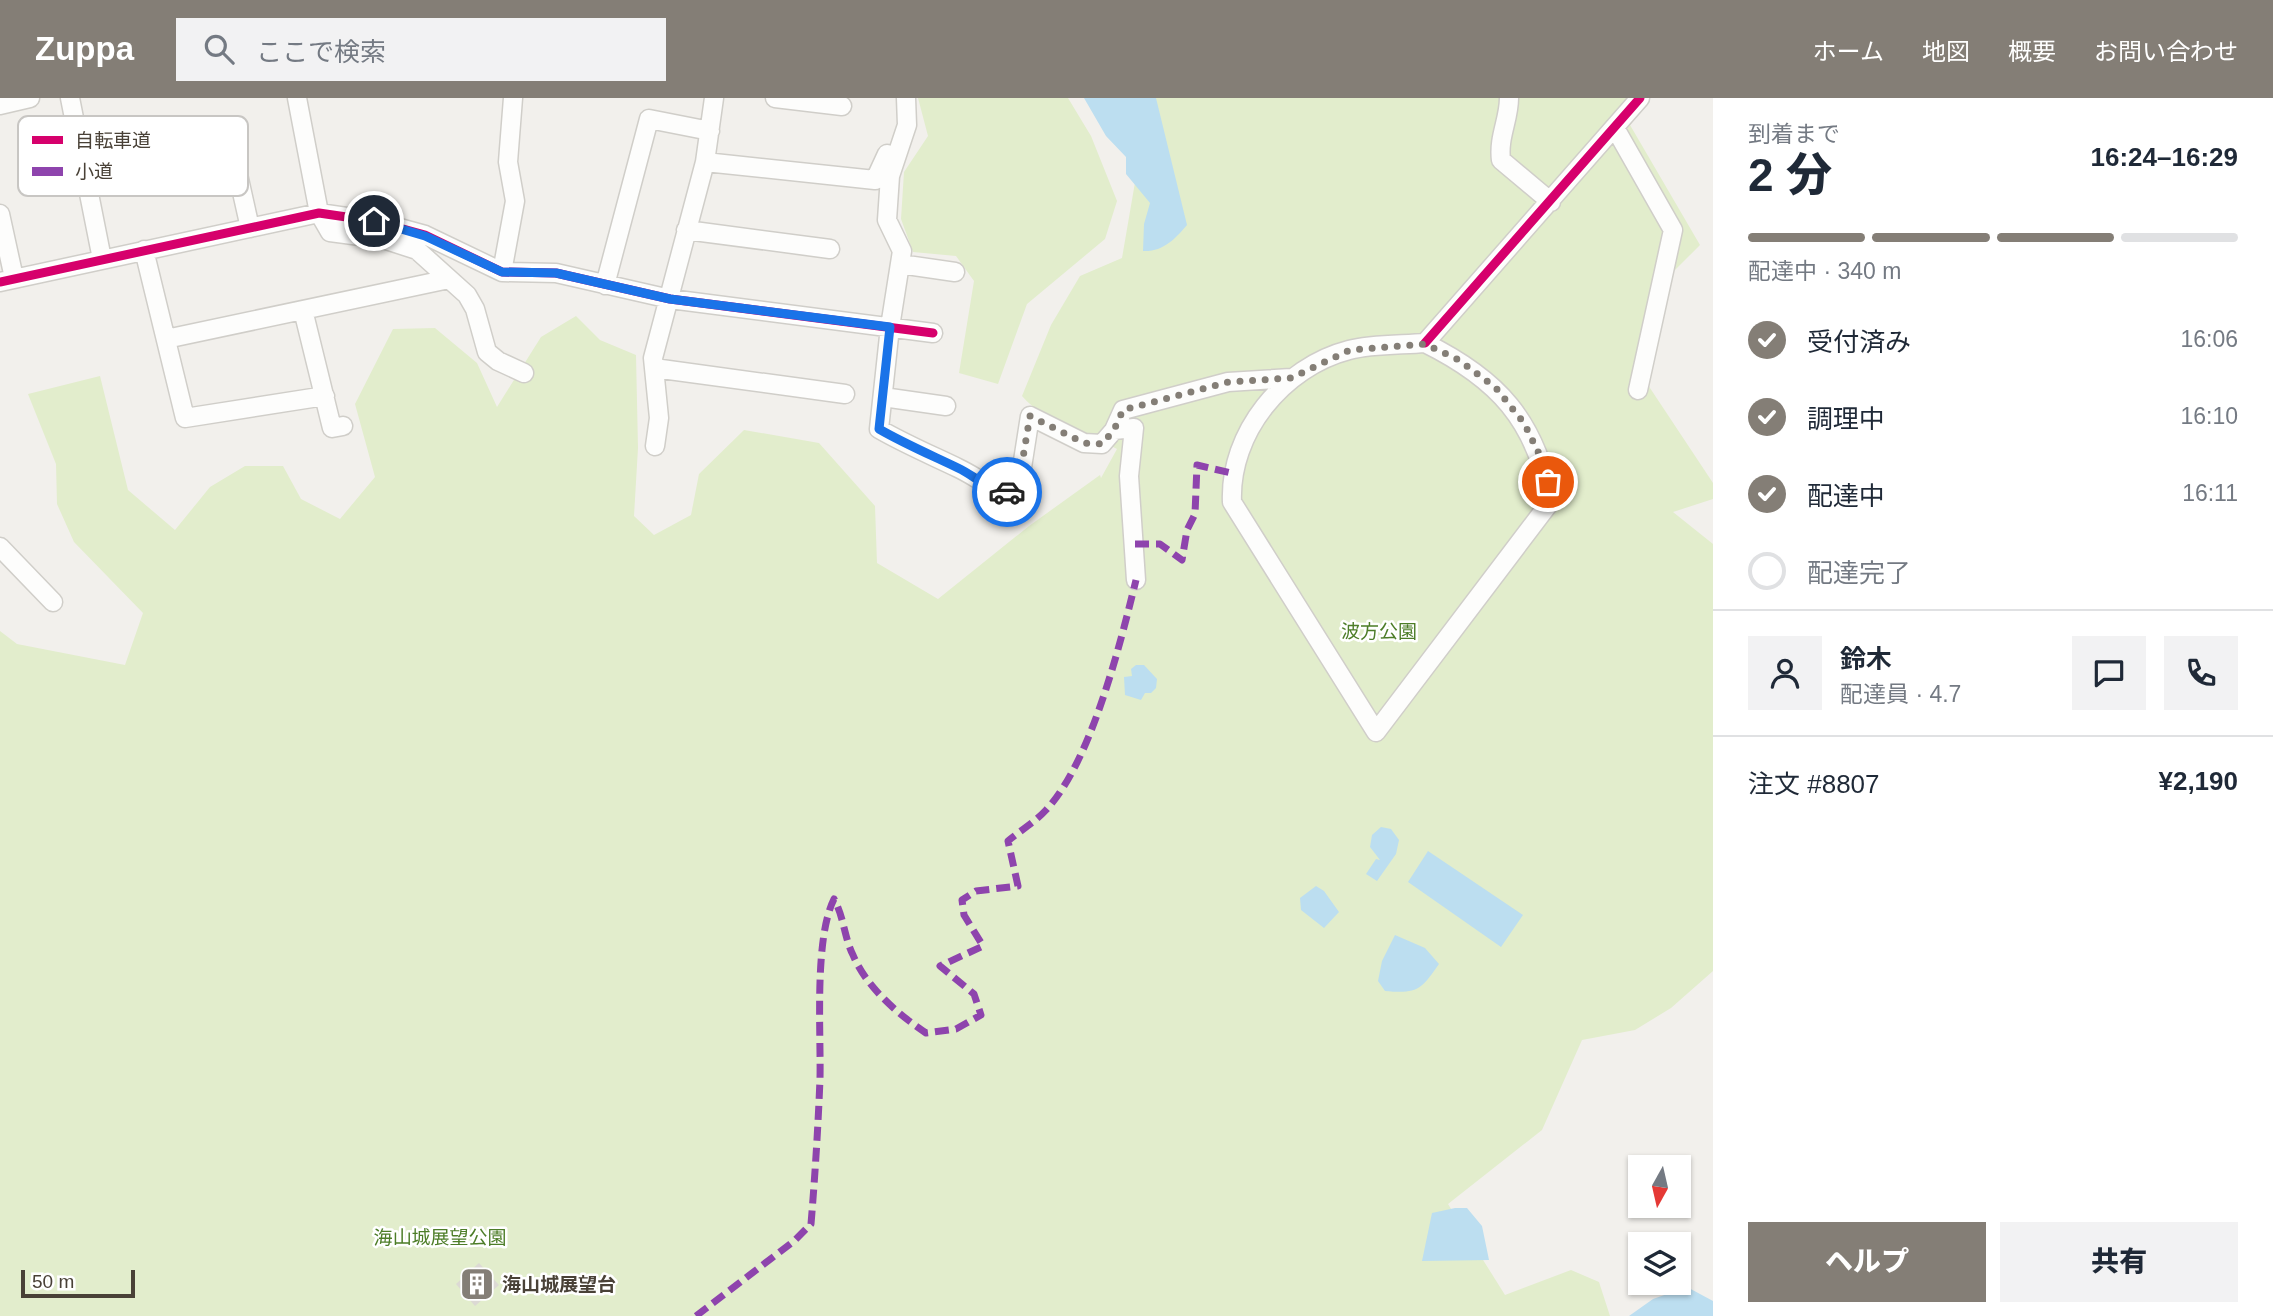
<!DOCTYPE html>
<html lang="ja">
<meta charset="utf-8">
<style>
:root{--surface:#fff;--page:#f2f2f3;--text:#1f2937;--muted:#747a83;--line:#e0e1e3;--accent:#847e76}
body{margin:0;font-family:Helvetica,"Noto Sans JP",sans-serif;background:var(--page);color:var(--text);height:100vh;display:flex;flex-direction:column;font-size:26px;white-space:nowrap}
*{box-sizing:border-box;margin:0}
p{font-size:23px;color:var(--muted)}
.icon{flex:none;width:38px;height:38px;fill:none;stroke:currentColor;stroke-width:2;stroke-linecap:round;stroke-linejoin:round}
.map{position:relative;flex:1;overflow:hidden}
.details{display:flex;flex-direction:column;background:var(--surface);width:560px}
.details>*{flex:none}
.needle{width:46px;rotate:188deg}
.fabs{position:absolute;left:1628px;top:1057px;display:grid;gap:14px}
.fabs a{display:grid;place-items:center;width:63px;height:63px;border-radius:0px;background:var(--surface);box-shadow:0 2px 5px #0004;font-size:35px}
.scale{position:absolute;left:21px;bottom:18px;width:114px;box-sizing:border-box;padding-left:7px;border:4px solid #494137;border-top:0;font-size:19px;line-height:24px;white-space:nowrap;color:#494137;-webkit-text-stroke:5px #fff;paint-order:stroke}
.pin{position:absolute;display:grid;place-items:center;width:60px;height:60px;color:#fff;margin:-30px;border:4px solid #fff;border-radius:50%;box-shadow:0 2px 7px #0007}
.courier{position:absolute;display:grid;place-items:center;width:70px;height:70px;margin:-35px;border:5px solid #1a73e8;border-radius:50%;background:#fff;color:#222;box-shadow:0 2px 9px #0007}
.overview em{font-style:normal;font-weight:800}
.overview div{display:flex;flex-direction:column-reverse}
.overview{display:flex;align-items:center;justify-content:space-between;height:119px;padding:0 35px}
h1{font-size:46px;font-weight:800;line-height:52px}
.bar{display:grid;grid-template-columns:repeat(4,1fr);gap:10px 7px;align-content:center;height:84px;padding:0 35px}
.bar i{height:9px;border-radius:5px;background:var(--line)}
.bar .current{background:var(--accent)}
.bar p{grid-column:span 4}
.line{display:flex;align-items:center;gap:18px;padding:0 35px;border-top:2px solid var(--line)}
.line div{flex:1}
.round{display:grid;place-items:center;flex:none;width:74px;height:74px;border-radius:0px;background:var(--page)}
ol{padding:0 35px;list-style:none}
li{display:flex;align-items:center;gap:21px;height:77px}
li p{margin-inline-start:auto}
li .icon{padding:7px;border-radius:50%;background:var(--accent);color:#fff;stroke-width:4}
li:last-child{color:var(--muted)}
li i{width:38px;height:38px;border:4px solid var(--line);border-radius:50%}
.button{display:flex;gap:14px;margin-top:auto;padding:14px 35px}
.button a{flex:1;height:80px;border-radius:0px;background:var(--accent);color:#fff;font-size:28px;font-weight:800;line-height:80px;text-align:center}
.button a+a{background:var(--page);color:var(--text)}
header{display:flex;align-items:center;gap:42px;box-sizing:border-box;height:98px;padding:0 35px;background:var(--accent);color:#fff}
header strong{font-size:33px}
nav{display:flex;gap:38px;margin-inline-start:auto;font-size:24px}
.search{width:490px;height:63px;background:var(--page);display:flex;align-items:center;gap:18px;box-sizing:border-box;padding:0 24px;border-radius:0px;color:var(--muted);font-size:26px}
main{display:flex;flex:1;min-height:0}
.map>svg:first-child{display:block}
</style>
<header>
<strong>Zuppa</strong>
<div class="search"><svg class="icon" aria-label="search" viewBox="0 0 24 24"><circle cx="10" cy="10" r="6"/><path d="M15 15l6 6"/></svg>ここで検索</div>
<nav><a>ホーム</a><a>地図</a><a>概要</a><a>お問い合わせ</a></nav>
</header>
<main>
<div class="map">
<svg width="1713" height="1218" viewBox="0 0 1713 1218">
<rect width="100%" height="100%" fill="#f2f0ec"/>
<path fill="#e2edcc" d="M918 0H1068L1091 38 1117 103 1105 141 1027 206 998 286 959 275 974 183 956 158 913 154 901 121 904 74 928 38Z
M1089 0H1650L1630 27 1700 147 1669 178 1648 287 1713 385V401L1673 414 1713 446V873L1671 910 1635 932 1582 942 1542 1032 1448 1106 1505 1197 1571 1172 1599 1184 1610 1218H0V533L17 546 125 567 143 515 74 444 57 406 56 366 28 296 100 278 128 392 175 432 210 389 245 368H283L301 401 340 421 375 379 355 306 393 231 435 230 477 265 497 309 541 239 576 218 600 242 636 257 638 350 634 418 654 437 691 417 699 376 744 332 819 345 875 408 877 465 938 501 1029 428 1100 377 1101 380 1117 351C1086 334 1046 326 1022 298L1051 227 1080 178 1122 160 1138 67Z"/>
<path fill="#bcdef0" d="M1084 0H1156L1187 127C1175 141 1163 154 1143 153L1144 126 1150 105 1126 76V59L1106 38Z
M1136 567H1144L1157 581 1156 590 1151 595H1145L1141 602 1125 597 1124 579 1132 578 1131 571Z
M1381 729 1391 731 1399 742 1396 756 1377 783 1366 776 1376 761 1380 762 1370 749 1372 737Z
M1428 753 1523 817 1501 849 1408 784Z
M1316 788 1324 793 1339 814 1324 830 1301 812 1300 800Z
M1395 837 1425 850 1439 866C1421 892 1417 896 1385 893L1378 883 1382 863Z
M1455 1110H1467L1482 1128 1489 1162 1422 1163 1432 1115Z
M1687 1189 1713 1203V1218H1629L1653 1201Z"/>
<path fill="#dcd9d4" d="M479 1165 499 1187 475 1208 456 1186Z"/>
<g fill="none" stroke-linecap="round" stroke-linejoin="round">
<g stroke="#d0cec9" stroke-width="21">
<path id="minor" d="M70 0 102 161
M297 0 319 115 330 134 383 141 417 152 467 197 475 211 487 254 498 263 524 275
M775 0 842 8
M906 0 907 27 890 78 887 122 902 153 890 229 879 331C905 346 931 357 958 370 981 381 991 393 1018 395L1030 318 1084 345 1102 346 1114 332 1123 312 1228 284 1291 280
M1509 0C1509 22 1498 39 1501 62L1551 104
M0 7 30 0
M1615 30 1673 132 1638 292
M705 64 875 82 887 56
M85 76 231 45 250 130
M0 116 14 180
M686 132 830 151
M144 152 185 320 325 298
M900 166 955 174
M502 174 515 103 508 64 513 0
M0 184 319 115 374 123 425 137 502 174 556 175 670 201 933 235
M605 187 649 21 710 33
M303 212 332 330 343 328
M166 241 449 181
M1425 245C1498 281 1535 322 1551 403L1376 634 1232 404C1229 335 1283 269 1349 252 1372 246 1401 247 1425 245Z
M1425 245 1640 0
M654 270 845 296
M883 299 946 308
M1114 332 1134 330 1129 378 1136 482
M655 348 659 320 653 260 705 64 714 0
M0 449 53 504"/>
</g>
<use href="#minor" stroke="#fdfdfc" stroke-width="18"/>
<path stroke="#8e44ad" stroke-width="7" stroke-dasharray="14 7" stroke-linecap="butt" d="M1135 446H1160L1182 462 1187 432 1195 416 1197 367 1231 375
M696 1218 794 1143 811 1126C815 1078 818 1030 820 981 821 934 814 841 834 801 844 819 844 839 853 857 866 889 899 917 926 935L956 931 981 917 974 896 940 868 983 848 964 817 962 802 976 793 1018 788 1008 743C1020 733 1035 724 1046 712 1091 664 1120 547 1136 482"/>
<g stroke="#fff" stroke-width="13">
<path id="cycleway" d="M0 184 319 115 374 123 425 137 502 174 556 175 670 201 933 235
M1425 245 1640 0"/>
</g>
<use href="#cycleway" stroke="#d6006c" stroke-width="9"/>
</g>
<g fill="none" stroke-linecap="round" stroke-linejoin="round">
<path stroke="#847e76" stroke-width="7" stroke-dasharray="0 12.6" d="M1007 394 1017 395 1030 318 1084 345 1102 346 1114 332 1123 312 1228 284 1291 280 1350 252 1425 246 1459 262 1496 290 1524 325 1544 366 1548 384"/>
<path stroke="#1a73e8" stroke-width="9" d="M374 123 425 138 502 174 556 175 670 201 890 229 879 331C905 346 931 357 958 370 975 378 988 392 1007 394"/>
</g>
<defs>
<g id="building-square" transform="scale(1.75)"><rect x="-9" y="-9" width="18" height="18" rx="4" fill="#847e76" stroke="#fff"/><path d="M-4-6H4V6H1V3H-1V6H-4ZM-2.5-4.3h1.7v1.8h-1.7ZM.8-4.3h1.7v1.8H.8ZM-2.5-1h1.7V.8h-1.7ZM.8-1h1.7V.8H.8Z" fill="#fff"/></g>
</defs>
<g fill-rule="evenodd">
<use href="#building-square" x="477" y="1186"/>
</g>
<g text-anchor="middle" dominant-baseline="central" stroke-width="5" stroke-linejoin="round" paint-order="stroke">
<g font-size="19" fill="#4d7d28" stroke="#fff">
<text x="1379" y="533">波方公園</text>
<text x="440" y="1139">海山城展望公園</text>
</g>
<g font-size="19" font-weight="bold" fill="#494137" stroke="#fff" text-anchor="start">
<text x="502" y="1186">海山城展望台</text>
</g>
</g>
<rect x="18" y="18" width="230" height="80" rx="10" fill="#fff" stroke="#c8c6c3" stroke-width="2"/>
<rect x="32" y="38" width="31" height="8" fill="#d6006c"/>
<rect x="32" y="69" width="31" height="9" fill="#8e44ad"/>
<g font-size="19" fill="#494137">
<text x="75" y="49">自転車道</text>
<text x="75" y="80">小道</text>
</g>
</svg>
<div class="fabs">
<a><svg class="needle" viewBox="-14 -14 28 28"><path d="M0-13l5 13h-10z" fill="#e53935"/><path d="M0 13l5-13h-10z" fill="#747a83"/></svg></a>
<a><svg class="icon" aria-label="layers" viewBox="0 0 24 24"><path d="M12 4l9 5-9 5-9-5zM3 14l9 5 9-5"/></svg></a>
</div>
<div class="scale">50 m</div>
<div class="pin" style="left:1548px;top:384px;background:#ea580c"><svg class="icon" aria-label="bag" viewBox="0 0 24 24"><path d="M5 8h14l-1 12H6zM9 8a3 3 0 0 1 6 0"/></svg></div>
<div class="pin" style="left:374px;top:123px;background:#1f2937"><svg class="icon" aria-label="home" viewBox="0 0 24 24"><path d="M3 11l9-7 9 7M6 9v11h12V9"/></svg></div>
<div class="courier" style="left:1007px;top:394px"><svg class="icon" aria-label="car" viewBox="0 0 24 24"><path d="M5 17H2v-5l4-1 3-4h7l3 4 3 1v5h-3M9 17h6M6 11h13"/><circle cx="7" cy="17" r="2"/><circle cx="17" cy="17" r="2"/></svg></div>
</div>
<section class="details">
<div class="overview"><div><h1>2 分</h1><p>到着まで</p></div><em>16:24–16:29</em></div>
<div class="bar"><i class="current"></i><i class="current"></i><i class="current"></i><i></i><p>配達中 · 340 m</p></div>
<ol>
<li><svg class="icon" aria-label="check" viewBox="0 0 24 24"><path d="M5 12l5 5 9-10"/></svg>受付済み<p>16:06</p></li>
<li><svg class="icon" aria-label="check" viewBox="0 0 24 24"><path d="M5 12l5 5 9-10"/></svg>調理中<p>16:10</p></li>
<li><svg class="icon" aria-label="check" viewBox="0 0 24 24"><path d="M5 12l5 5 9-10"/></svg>配達中<p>16:11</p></li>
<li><i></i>配達完了</li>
</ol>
<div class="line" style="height:126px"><a class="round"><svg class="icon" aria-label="person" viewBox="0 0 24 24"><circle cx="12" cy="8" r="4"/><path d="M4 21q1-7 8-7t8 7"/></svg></a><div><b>鈴木</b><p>配達員 · 4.7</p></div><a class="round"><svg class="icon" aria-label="chat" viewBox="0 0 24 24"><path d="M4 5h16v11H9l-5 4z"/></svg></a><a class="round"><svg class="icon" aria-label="phone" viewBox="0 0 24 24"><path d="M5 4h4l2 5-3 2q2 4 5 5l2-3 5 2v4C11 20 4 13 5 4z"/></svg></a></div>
<div class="line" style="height:91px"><div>注文 #8807</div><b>¥2,190</b></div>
<div class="button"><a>ヘルプ</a><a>共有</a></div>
</section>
</main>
